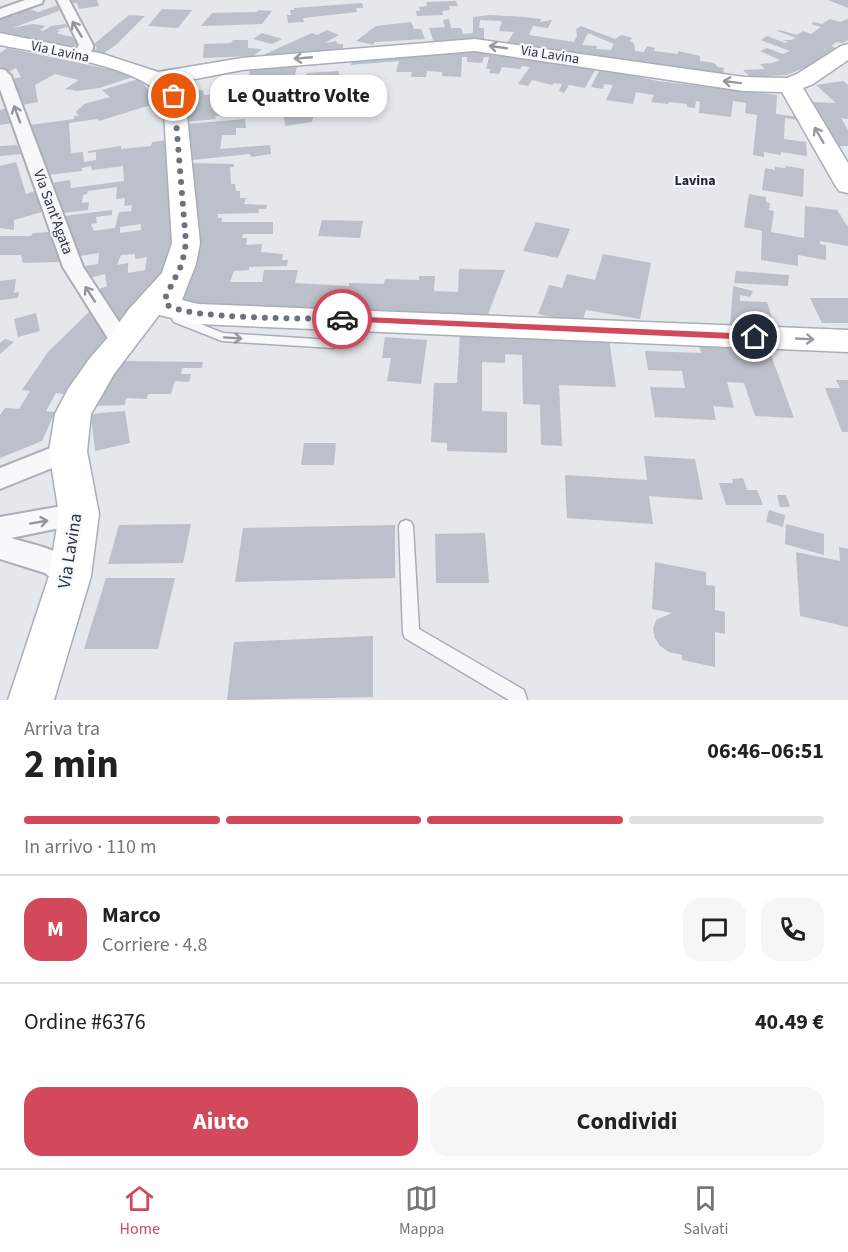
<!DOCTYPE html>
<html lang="it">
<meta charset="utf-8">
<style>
:root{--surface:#fff;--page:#f6f6f6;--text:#222;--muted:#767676;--line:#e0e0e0;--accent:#d1495b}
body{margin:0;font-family:"Source Sans 3",sans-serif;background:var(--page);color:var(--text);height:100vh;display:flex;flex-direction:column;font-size:22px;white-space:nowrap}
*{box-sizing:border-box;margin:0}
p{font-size:20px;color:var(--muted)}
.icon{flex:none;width:33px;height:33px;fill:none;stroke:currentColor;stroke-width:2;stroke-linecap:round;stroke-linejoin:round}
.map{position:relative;height:700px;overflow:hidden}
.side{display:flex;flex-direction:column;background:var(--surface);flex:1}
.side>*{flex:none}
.pin{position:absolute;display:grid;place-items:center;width:51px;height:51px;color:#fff;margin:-26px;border:3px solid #fff;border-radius:50%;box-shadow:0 2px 6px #0007}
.courier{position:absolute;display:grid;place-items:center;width:60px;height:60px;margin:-30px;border:4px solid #d1495b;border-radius:50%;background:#fff;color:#222;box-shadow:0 2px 8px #0007}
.bubble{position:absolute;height:42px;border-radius:18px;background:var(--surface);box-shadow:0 3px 9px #0003;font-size:20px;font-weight:700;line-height:42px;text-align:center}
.head em{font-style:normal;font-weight:700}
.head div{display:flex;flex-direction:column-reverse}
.head{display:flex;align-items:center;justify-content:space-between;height:102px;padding:0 24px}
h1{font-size:39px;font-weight:700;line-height:45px}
.bar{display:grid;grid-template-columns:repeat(4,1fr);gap:9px 6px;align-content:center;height:72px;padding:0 24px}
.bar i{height:8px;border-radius:4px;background:var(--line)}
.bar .active{background:var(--accent)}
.bar p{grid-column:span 4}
.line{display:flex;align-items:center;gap:15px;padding:0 24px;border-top:2px solid var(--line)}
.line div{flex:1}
.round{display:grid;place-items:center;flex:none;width:63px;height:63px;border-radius:18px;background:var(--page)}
.cta{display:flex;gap:12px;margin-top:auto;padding:12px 24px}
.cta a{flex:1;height:69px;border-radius:18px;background:var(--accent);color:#fff;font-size:24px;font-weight:700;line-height:69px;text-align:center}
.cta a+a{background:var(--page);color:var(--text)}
.menu{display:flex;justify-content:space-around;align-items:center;height:84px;border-top:2px solid var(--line);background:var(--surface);font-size:16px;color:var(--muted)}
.menu a{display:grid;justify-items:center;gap:3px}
.menu .active{color:var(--accent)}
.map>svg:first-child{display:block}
</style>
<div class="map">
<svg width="848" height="700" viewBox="0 0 848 700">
<rect width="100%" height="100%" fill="#e4e7ec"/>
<path fill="#bbc0ca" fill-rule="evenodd" d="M71 0H97L99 6 79 9 77 3H72Z
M828 0H848V8Z
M456 1 458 6H449L450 10 442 11 443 15 417 16 416 11H420L419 7 427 6 426 2Z
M362 3 363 8H356L357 12 303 18 304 22 288 23 287 15H291L290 10H294V8Z
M58 5 59 11 12 28 33 24 46 26 40 30 43 31 51 26 66 24 68 27 56 30 61 31 56 33 77 38 80 42 72 48 0 33V16L6 14 13 16 18 14 13 12 26 8 38 12Z
M162 9 192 10 178 28 148 26Z
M259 10 272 11 262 24 201 26 212 13 257 12Z
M129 15 145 16 118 43 103 54 93 52 97 48 94 44Z
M490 15 525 17 541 19 540 22 552 20 548 28 533 26 529 35 574 42 577 36 576 29 581 26 615 39 621 35 633 38 629 41 634 43 635 51 644 52 647 46 655 48 654 51 678 54V51L700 56V61L714 63 718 67 724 68 723 76 507 43 514 32 499 31 502 21 480 20 479 28H484V41L434 43 429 28 445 27 443 20 449 19 451 28H461L463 34 473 33V17ZM588 33 614 44 611 50 596 49 597 46 582 45Z
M830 19 840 22 848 19V40L843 43 837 42 831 46 836 48 811 65 787 75 750 77 743 70 765 69 760 64 772 63 780 60 760 51 767 48 783 54 790 51 761 40 767 36 786 43 789 42 782 40H791L796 38 777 31 779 30 797 35 803 31 811 34 821 27 811 24 814 22 822 24Z
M411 22 414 29H421L425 39 375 42 373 45 356 41 376 26Z
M327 30 339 35 325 43 336 41 338 44H343V49L263 55 312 33 317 35Z
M262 33 282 39 272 44 253 39Z
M233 40H248V48L262 49 253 56 203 58 204 44 231 43Z
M7 48 128 73 133 77 99 88 77 91 65 89 79 80 55 74 35 85 38 102 22 105 12 79 21 77 16 68 9 72 0 66V53Z
M475 48 596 68 585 88 569 85 564 93 559 91 562 84 554 83 552 85 532 80 528 86 518 84 530 67 522 66 520 69 502 67 499 74 489 73 491 69H486L489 57H484L482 63 467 62V57H462L461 77 442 76V72L427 71 426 77H411L412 72H396L399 61 351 65 353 57Z
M291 66H297L291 93 285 94 287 82 267 84 266 93 253 94 254 83 248 84 250 70Z
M600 69 658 81 777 95 776 114 798 117 799 120 785 118 784 139 806 142 807 156 781 152V155L764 152V157L753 155 757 115 745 113 746 103 733 101 731 117 699 113 700 102 696 101 695 108 687 107V104L669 102 668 104 651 102 654 95 636 92 633 104 606 100 613 85 604 84 603 89 591 87Z
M339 71 338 100H317L318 89H305L307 73Z
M139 79 160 102 99 121 97 119 69 123 71 153 83 152 84 162 96 160V152L88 153V151L121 146V149L151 146 152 142 167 140 175 242 165 276 124 322H116L99 289 107 286 105 274 89 278 85 266 98 264 99 253 80 256 64 216 112 210V215L96 217 97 223 91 224 94 231 115 228 119 212 131 211 132 205 124 206 125 198 116 199 117 187 88 191 87 194 83 195 82 203 89 202 88 210 63 213 52 183 70 180 71 188 124 181 123 166 92 170 91 166 82 168V171L48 175 30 125 74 119V116H79L76 112 84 104 110 97 102 90ZM141 224V230L120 233V227ZM135 254V259L147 257 145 270 128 273V263L117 265 121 255Z
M843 81 848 85V119L841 118 848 130V146H836L812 102 836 103 816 85Z
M203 90 204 95 228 93V98H236L235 104 214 106 215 110 235 109V114L215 116 216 119 186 122 181 92Z
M306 104H317L312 122 285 126 284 117 303 115Z
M7 108 12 123 0 125V110Z
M245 119 246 128H236V135H222L220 149 270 145 271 154 251 157 250 154 192 160 186 124Z
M17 145 21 154 0 156V146Z
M16 162 26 194 35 191 42 212 14 220V230L0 228V166Z
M192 163 234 164V167H230L231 184H235L236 191H240V198H246L244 204 267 205 266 209H259L258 213 218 214V218H222V222H273V234H243L242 238H247L246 245 262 244 261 252 283 254 282 260H288L287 266 249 267V270L234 271 230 282H262L264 270H298L295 283 349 286V283L384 284 385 279 419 280V276H435L434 291 458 292 459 269 505 270 487 317 175 303 197 259 199 247Z
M786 166 804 169 803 197 762 190 765 168 775 170V167L785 168Z
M749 194 766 197V202L770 203 769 210 774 211 771 232 804 238 805 206 837 210 848 227V246L820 241V244L826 245V260L798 255V266L761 260 762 231 744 227Z
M322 220 363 221 360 238 318 236Z
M536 222 570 229 558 258 523 251Z
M49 232 60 262 23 263 21 255H0V236H31L33 233Z
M603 254 651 263 640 319 586 310 582 323 538 314 549 285 562 288 567 274 595 280Z
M736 271 789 275 788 286 734 283Z
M16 279 14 293 19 292 18 298 0 300V281Z
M733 286 753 291 750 297 740 295V301L767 302 775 327 730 326Z
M810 298H848V323H822Z
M90 311 108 337 83 366 64 394 56 393 46 411 55 412 42 441 0 458V415L5 408 19 409 30 391 22 390 48 352Z
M36 313 40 331 18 337 14 319Z
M460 333 609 339 616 387 559 385 562 446 541 445 540 405 523 404 522 355 505 354V363L482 362V411L507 412V453L447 451V443L431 442 434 383H457Z
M385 337 427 340 421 384 387 381 391 358H382Z
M5 339 14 342 0 354V343Z
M699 345 768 347 794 418 755 416 744 383 727 382 734 408 713 406 716 420 655 417 650 387 685 388 682 371 648 370 645 351 701 353Z
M124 361 203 362 202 368H182L181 374H191L189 382 175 381 171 394H148L147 399 126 398 125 405 94 406Z
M836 380H848V432H842L825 388H840Z
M125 411 130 443 95 451 91 414Z
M304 443H336L334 465H301Z
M644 456 695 459 703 500 649 496 653 524 567 518 565 475 647 480Z
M743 478 747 490H757L763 505H726L719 483H733L732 479Z
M777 495H786L790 507H780Z
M769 510 785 515 783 527 766 522Z
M191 524 183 563 108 564 119 525Z
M786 524 824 534V555L785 544Z
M395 525V578L235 582 243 528Z
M485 533 489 583H436L435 534Z
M839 547 848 549V627L800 616 796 552 840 561Z
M655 562 706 572V585L715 586V610L725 612V634L715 632V667L682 660V655L669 652 660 646 655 638 653 629 656 620 672 613 652 609Z
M106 578H175L158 649H84Z
M373 636V697L227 700 234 642Z"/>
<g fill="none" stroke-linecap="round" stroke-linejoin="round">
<g stroke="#a9aeb7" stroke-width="3">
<path id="lane" d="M178 315 223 333 330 340 356 318H364L366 321 337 347 333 348 222 341 174 322 172 319 174 316Z
M406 520 411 522 413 526 419 629 524 690 527 700H509L405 638 403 633 399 526 401 522Z"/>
</g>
<g stroke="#a9aeb7" stroke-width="4">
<path id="street" d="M25 0H43L42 3 0 18V9Z
M57 0H69L93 45V49L84 58 79 59 72 55 79 45Z
M0 69 5 70 11 76 83 267 133 343 130 348 122 351 114 348 63 267 0 89Z
M68 441 77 444 81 451 77 458 0 489V468Z
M79 503 89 506 92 514 89 522 11 538C36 546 72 550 84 576L80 585 70 589 60 585 45 573 0 559V517Z"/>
</g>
<g stroke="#a9aeb7" stroke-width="3">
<path id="secondary" d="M0 33 103 54 158 72 242 58 475 39 744 77 787 78 797 74 841 46 848 44V60L813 84 803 88 848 163V193L839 191 835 185 782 92 744 91 475 51 242 70 174 83 185 96 200 243 196 264 182 300 198 304 848 330V352L198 324 159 315 114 374 91 414 87 451 99 514 91 576 54 700H8L49 576 59 514 49 451 55 414 68 389 90 358 110 335 129 309 162 273 172 243 163 97C134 63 43 54 0 45Z"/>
</g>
<use href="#lane" fill="#f7f8fa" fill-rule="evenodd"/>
<use href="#street" fill="#f7f8fa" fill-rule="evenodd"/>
<use href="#secondary" fill="#fff" fill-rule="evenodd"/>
</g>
<defs><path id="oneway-shaft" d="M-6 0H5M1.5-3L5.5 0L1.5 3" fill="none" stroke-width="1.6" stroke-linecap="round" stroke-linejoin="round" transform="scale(1.5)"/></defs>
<g stroke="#9196a0">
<use href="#oneway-shaft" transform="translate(77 29) rotate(-121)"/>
<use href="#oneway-shaft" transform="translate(17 114) rotate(-110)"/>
<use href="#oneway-shaft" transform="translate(90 294) rotate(-123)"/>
<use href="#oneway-shaft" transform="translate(233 338) rotate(4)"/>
<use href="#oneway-shaft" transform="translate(39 522) rotate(-10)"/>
</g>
<g stroke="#959aa2">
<use href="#oneway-shaft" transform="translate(498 47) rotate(-172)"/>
<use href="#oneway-shaft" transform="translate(303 58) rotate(175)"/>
<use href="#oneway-shaft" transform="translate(732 82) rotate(-173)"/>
<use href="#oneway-shaft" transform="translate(819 135) rotate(-120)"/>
<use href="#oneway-shaft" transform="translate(805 339) rotate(3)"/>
</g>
<path fill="#d1495b" d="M342 316 755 334 760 337 755 340 339 321V317Z"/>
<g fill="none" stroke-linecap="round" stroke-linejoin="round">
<path stroke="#6c737f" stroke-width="6" stroke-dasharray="0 10.8" d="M174 96 186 243 182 264 166 296V304C183 320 312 318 342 319"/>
</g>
<g text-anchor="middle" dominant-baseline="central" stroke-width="4.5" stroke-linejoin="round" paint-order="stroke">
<g font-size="14" fill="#2b3445" stroke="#f4f6f9">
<text transform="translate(60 52) rotate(12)">Via Lavina</text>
<text transform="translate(550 55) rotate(9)">Via Lavina</text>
</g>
<g font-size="14" font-weight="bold" fill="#1d2536" stroke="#f4f6f9">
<text x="695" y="181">Lavina</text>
</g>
<g font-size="15" fill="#2b3445" stroke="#f4f6f9">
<text transform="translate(53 212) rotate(70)">Via Sant'Agata</text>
</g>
<g font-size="18" fill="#2b3445" stroke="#f4f6f9">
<text transform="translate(70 551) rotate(-81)">Via Lavina</text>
</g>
</g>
</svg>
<div class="pin" style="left:174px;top:96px;background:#ea580c"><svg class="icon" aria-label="bag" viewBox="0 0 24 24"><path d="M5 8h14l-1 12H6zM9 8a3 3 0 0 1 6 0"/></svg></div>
<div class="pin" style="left:755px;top:337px;background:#1f2937"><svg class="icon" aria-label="home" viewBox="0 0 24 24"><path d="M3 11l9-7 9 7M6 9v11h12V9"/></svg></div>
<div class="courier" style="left:342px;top:319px"><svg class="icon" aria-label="car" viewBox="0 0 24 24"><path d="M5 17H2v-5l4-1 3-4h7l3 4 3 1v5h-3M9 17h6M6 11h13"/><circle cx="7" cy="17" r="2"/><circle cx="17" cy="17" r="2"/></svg></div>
<div class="bubble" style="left:210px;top:75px;width:177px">Le Quattro Volte</div>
</div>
<section class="side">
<div class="head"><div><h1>2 min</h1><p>Arriva tra</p></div><em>06:46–06:51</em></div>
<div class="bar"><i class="active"></i><i class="active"></i><i class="active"></i><i></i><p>In arrivo · 110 m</p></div>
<div class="line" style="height:108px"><b class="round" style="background:var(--accent);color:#fff">M</b><div><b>Marco</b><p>Corriere · 4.8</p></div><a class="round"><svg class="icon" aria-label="chat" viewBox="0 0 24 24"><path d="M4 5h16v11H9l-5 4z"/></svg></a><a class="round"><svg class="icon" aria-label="phone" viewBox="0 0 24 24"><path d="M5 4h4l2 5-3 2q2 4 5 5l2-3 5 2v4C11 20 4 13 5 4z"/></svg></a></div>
<div class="line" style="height:78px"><div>Ordine #6376</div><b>40.49 €</b></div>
<div class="cta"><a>Aiuto</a><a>Condividi</a></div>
</section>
<nav class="menu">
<a class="active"><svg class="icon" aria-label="home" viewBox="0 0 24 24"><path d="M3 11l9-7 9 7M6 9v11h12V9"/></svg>Home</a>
<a><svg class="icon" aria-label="map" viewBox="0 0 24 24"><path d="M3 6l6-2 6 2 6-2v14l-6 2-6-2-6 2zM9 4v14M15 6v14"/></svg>Mappa</a>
<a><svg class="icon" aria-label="saved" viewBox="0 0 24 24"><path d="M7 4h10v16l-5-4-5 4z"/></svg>Salvati</a>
</nav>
